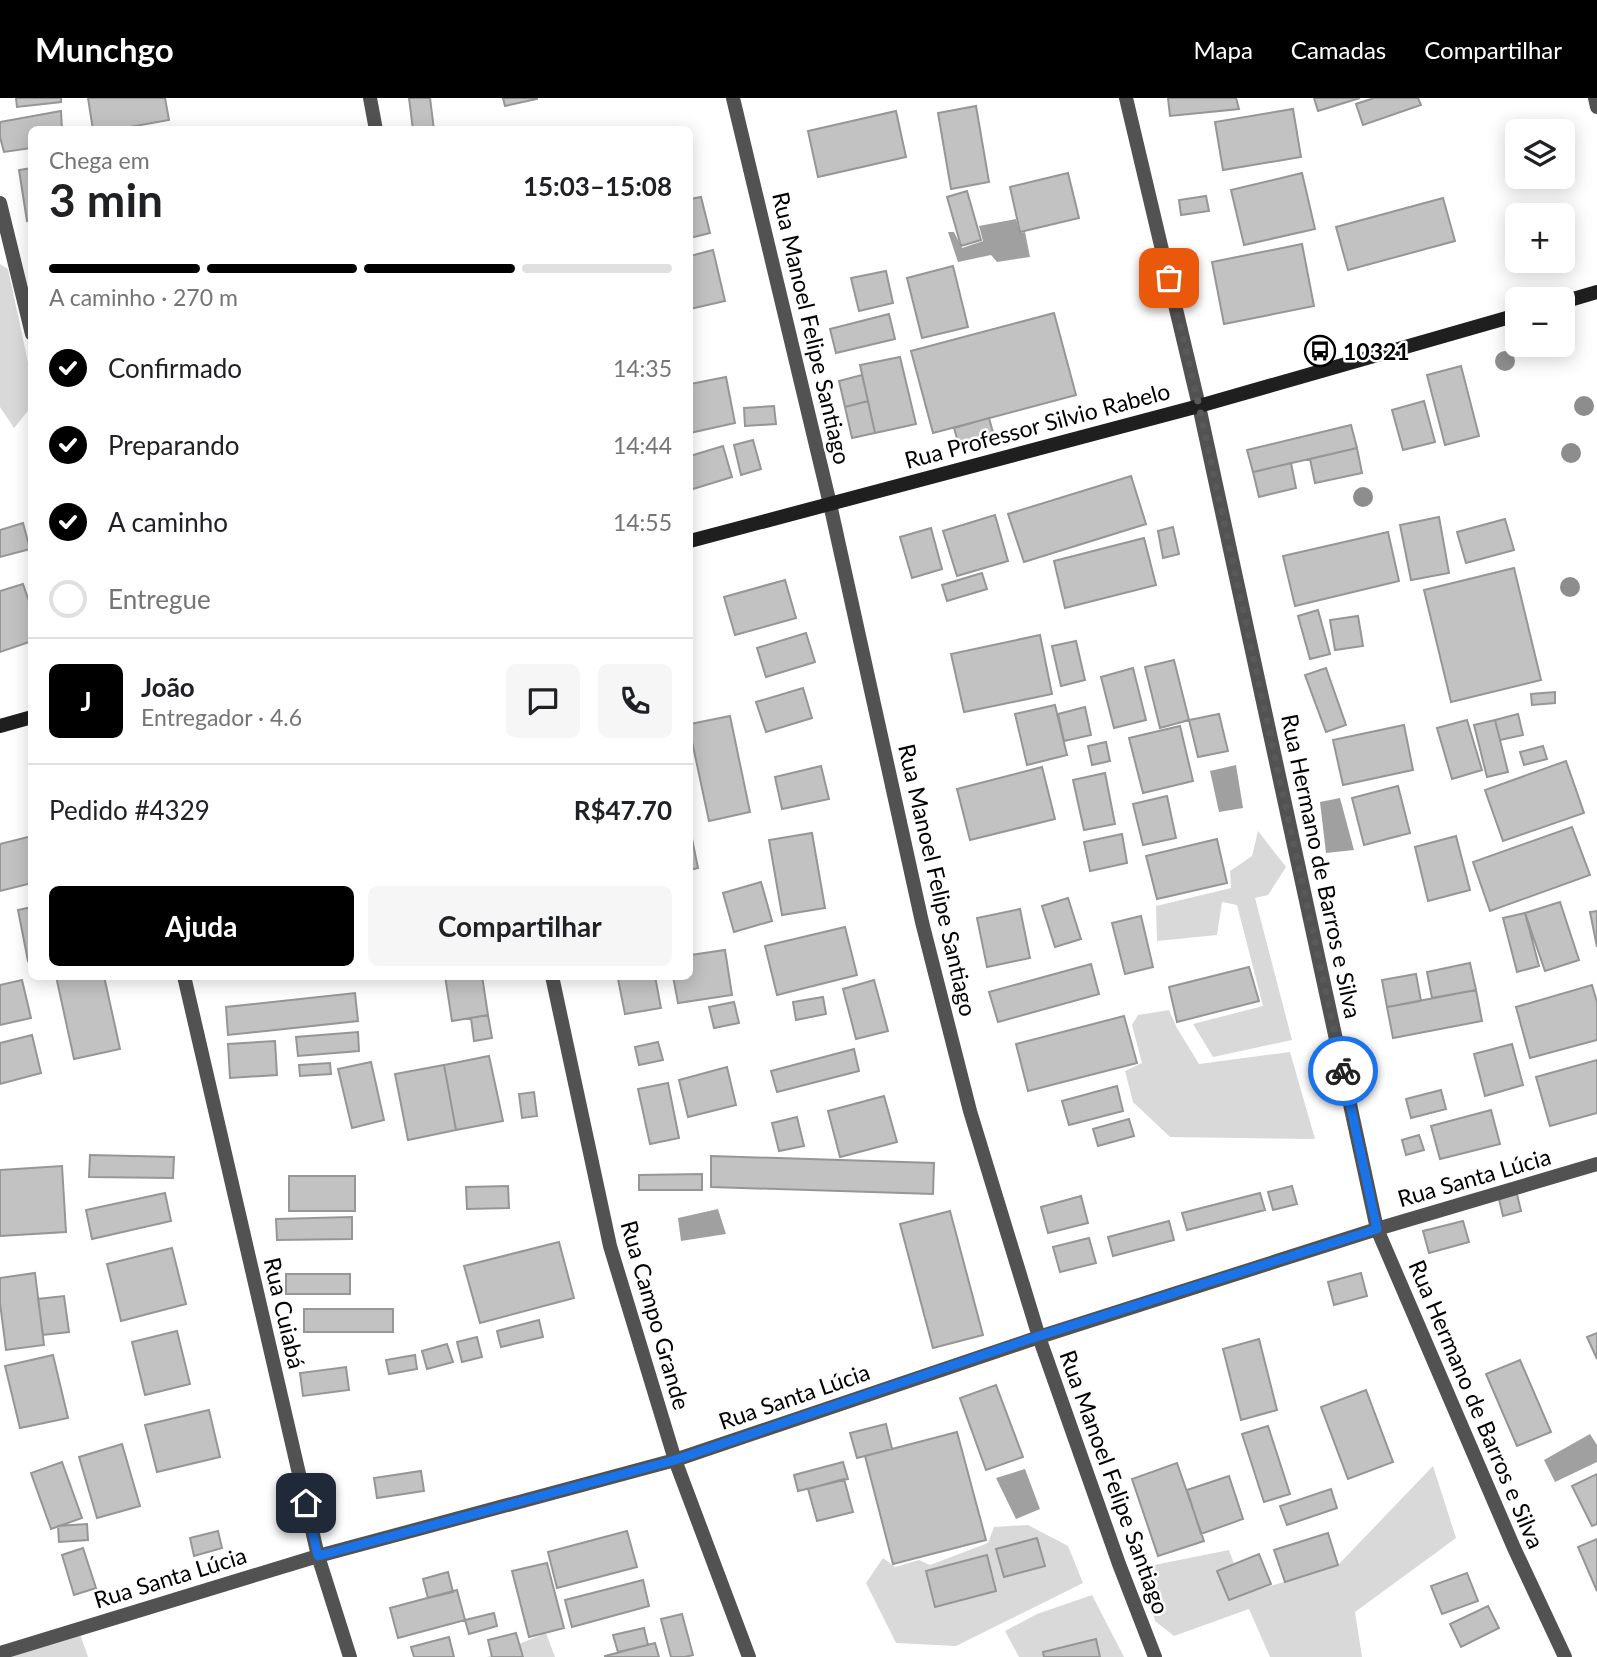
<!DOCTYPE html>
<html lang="pt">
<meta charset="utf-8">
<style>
:root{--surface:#fff;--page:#f6f6f6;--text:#202124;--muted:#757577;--line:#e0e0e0;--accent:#000}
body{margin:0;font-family:Lato,sans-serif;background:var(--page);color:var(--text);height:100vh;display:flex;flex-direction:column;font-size:26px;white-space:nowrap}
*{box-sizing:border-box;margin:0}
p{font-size:23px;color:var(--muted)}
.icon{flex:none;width:38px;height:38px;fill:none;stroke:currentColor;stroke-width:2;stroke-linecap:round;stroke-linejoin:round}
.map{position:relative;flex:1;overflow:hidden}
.details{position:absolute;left:28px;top:28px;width:665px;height:854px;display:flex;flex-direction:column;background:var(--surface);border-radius:10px;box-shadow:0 4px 18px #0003}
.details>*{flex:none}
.buttons{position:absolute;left:1505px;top:21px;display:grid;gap:14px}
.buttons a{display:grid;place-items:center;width:70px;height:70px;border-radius:10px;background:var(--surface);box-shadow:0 4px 18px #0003;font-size:35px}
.pin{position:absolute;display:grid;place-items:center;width:60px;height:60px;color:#fff;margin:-30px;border-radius:14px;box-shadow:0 4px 10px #0006}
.courier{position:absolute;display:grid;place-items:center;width:70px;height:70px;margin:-35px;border:5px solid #1a73e8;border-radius:50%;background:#fff;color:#222;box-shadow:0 2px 9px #0007}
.headline em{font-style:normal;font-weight:700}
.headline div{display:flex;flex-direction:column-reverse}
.headline{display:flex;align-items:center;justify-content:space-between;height:119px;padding:0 21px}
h1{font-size:46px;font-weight:700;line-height:52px}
.bar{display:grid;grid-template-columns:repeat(4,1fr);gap:10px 7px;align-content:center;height:84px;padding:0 21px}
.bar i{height:9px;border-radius:5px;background:var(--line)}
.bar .on{background:var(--accent)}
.bar p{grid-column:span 4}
.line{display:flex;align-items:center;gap:18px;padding:0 21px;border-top:2px solid var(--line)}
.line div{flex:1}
.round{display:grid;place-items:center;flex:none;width:74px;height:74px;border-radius:10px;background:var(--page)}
ol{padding:0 21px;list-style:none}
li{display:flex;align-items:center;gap:21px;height:77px}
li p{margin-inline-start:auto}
li .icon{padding:7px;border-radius:50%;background:var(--accent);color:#fff;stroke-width:4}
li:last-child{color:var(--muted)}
li i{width:38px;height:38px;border:4px solid var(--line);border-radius:50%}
.primary-button{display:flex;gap:14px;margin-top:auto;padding:14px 21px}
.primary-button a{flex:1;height:80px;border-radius:10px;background:var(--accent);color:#fff;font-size:28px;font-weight:700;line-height:80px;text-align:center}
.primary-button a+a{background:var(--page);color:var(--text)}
header{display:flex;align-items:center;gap:42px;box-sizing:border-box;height:98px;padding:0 35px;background:var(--accent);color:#fff}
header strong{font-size:33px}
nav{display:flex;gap:38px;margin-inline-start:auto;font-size:24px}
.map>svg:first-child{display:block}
</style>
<header>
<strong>Munchgo</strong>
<nav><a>Mapa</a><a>Camadas</a><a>Compartilhar</a></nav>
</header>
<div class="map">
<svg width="1597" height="1559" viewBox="0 0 1597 1559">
<rect width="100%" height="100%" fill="#fff"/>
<path fill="#d9d9d9" d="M0 166 8 171 32 283 31 309 14 330 0 309Z
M1258 733 1286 769 1268 797 1255 800 1292 942 1213 959 1193 926 1263 908 1237 807 1222 804 1217 837 1157 843 1156 808 1231 790 1230 773 1252 758Z
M1169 912 1177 930 1199 966 1290 954 1315 1041 1170 1039 1133 1004 1125 973 1142 965 1132 927 1138 917Z
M1433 1368 1456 1440 1355 1514 1362 1559H1270L1249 1511 1174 1538 1155 1523 1139 1470 1229 1452 1245 1496 1338 1467Z
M1028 1427 1068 1448 1083 1485 956 1548 896 1545 866 1485 883 1460 895 1469 919 1462 930 1467 988 1445 994 1429Z
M1092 1497 1124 1559H1019L1005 1533 1037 1516Z
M78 1530 88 1559H10Z
M546 1535 555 1559H487Z"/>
<path fill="#a0a0a0" d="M1016 121 1020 135 1025 134 1030 159 997 164 991 157 958 164 948 134H954L962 150 983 143 979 128Z
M1236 667 1243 710 1219 714 1210 673Z
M1340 700 1354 752 1326 755 1320 704Z
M718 1111 726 1136 681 1143 678 1120Z
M1590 1336 1597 1347V1364L1555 1384 1544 1362Z
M1025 1371 1040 1411 1016 1421 996 1380Z"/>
<path fill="#c2c2c2" stroke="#969696" stroke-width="2" d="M16 0H61V4L17 9Z
M88 0H165L169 22 113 32H93Z
M409 0H430L434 32H413Z
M503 0H537V1L505 8Z
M1168 0H1236L1239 11 1170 18Z
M1314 0H1360L1318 13Z
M1374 0H1418L1421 7 1363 27 1356 6Z
M976 8 989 84 951 91 938 15Z
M1293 11 1301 59 1223 72 1215 24Z
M61 13 62 32H32V50L4 54 0 39V24Z
M896 13 906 59 818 79 808 33Z
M32 70V122L27 123 19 72Z
M1068 75 1079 120 1020 134 1010 89Z
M1302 75 1315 131 1244 147 1231 92Z
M967 93 981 142 961 148 947 99Z
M1206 98 1209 113 1181 117 1179 102Z
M701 99 710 135 690 140V101Z
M1443 100 1455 143 1348 172 1336 129Z
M1302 146 1314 208 1224 226 1212 164Z
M713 152 725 203 690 211V158Z
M953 168 968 229 922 240 907 180Z
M886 173 893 205 859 213 851 180Z
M1054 215 1076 297 933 335 911 253Z
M889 216 895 241 836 255 830 231Z
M900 259 916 326 875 335 860 267Z
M1461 268 1479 338 1445 347 1427 277Z
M862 277 868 303 845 309 839 283Z
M726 279 735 325 690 335V286Z
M868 303 875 335 852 340 845 309Z
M1424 303 1435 344 1403 352 1392 312Z
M774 308 776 326 745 328 744 310Z
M989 320 994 338 959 347 954 330Z
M1351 327 1357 350 1253 374 1247 352Z
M753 342 761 371 741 377 734 347Z
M723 348 732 379 690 392V358Z
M1357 350 1362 375 1315 385 1310 361Z
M1291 365 1296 390 1259 399 1253 374Z
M1131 378 1146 426 1024 464 1008 416Z
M995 417 1008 463 957 478 943 433Z
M1439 419 1449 475 1411 482 1400 427Z
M1505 421 1514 452 1466 465 1457 434Z
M23 425 30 451 0 459V432Z
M1173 429 1179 456 1163 460 1158 433Z
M931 430 942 471 912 480 900 439Z
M1388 434 1399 483 1295 508 1283 458Z
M1144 440 1156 487 1065 510 1054 463Z
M1514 470 1541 582 1451 604 1424 492Z
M982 475 987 491 947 503 942 487Z
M785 482 796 520 735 537 724 499Z
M23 486 32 512V543L0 554V493Z
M1318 512 1330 556 1310 561 1298 518Z
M1358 518 1363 548 1335 552 1330 522Z
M806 535 815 564 766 579 757 550Z
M1040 537 1052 596 964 614 951 556Z
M1076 543 1085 582 1061 588 1052 548Z
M1174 562 1189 622 1160 630 1145 569Z
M1133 570 1146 622 1114 630 1101 579Z
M1326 570 1346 627 1326 634 1305 577Z
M803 590 812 620 766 634 756 604Z
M1555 594V605L1532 607 1531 596Z
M1055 607 1067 657 1027 667 1015 616Z
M1085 609 1091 637 1064 643 1058 616Z
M1219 616 1228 653 1198 659 1189 622Z
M1518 616 1523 637 1500 642 1495 622Z
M730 618 750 714 709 723 690 634V626Z
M1467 622 1482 672 1452 681 1437 630Z
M1495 622 1508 674 1487 679 1474 627Z
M1404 627 1413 672 1343 687 1333 642Z
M1180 628 1193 683 1143 695 1129 640Z
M1106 644 1110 663 1092 667 1088 648Z
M1543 648 1547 661 1524 667 1520 654Z
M1566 663 1584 715 1503 743 1485 692Z
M821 668 829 701 782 711 775 679Z
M1042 669 1055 721 970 742 957 691Z
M1105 675 1115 726 1084 732 1073 682Z
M1398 688 1410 735 1364 747 1352 700Z
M1167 698 1176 740 1143 747 1133 706Z
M1572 729 1590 777 1490 813 1473 764Z
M690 731 698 770 690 772Z
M812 735 825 810 782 817 769 742Z
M1122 736 1127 765 1090 773 1084 744Z
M32 738V785L0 793V746Z
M1456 738 1470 792 1428 803 1415 749Z
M1217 741 1227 785 1157 801 1146 758Z
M761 784 772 823 734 834 723 795Z
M1068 800 1081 841 1055 849 1042 808Z
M1560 804 1579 862 1545 873 1525 815Z
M32 809V862L28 863 18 812Z
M1020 811 1030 860 987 869 977 820Z
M1597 813V849L1590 814Z
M1525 815 1539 868 1517 874 1503 820Z
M1141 818 1153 869 1125 876 1112 825Z
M845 829 857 877 777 897 765 848Z
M725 852 732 897 678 905 673 878H690V857Z
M1470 865 1476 892 1432 900 1427 874Z
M1091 866 1099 896 998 924 989 894Z
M1249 869 1259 903 1177 924 1169 889Z
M1416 876 1421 903 1387 909 1382 882Z
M56 878H104L120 951 74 961Z
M445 878H482L488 917 452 923Z
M630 878H655L661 910 625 916 618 881Z
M22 882 31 920 0 927V887Z
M874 882 888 933 856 941 843 891Z
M1592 887 1597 904V942L1530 960 1516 909Z
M1476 892 1482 923 1393 940 1387 909Z
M355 895 358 923 228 937 226 909Z
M823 899 826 916 796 922 793 904Z
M734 904 739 925 714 930 709 909Z
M488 917 492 940 474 943 471 920Z
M1124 918 1137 965 1028 993 1016 946Z
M358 934 359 953 298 958 296 939Z
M32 937 41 975 0 986V945Z
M275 943 277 977 230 980 228 946Z
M658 944 663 962 639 967 635 949Z
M1512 946 1523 987 1485 998 1474 956Z
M854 951 859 973 777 994 771 973Z
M489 958 503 1023 456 1032 444 967Z
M1597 962V1015L1550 1028 1536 979Z
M371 964 384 1022 352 1030 338 971Z
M330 965 331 976 300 978 299 967Z
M444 967 456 1032 408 1042 395 976Z
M727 969 736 1007 688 1019 679 982Z
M668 985 679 1040 650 1046 638 991Z
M1117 988 1123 1013 1069 1027 1062 1003Z
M1441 992 1446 1011 1411 1020 1406 1001Z
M534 994 537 1018 522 1020 519 996Z
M884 998 897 1044 840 1059 828 1013Z
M1491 1012 1500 1046 1440 1061 1431 1028Z
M797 1019 804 1048 779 1053 772 1025Z
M1129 1021 1134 1038 1098 1048 1093 1031Z
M1419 1037 1424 1052 1406 1057 1402 1042Z
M90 1057 174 1059 173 1080 89 1079Z
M711 1058 934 1065 933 1096 711 1089Z
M62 1068 66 1134 0 1138V1072Z
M702 1076V1092H639V1077Z
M289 1078H355V1113H289Z
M508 1088 509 1110 467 1111 466 1089Z
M1292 1088 1297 1106 1273 1112 1268 1094Z
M165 1095 171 1123 92 1141 86 1112Z
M1260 1095 1265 1112 1187 1132 1182 1115Z
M1517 1096 1521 1113 1503 1118 1499 1101Z
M1081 1098 1088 1125 1048 1135 1041 1109Z
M950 1113 983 1237 933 1250 900 1126Z
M352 1119V1141L277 1142 276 1121Z
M1169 1123 1174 1142 1113 1158 1108 1139Z
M1463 1123 1469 1144 1429 1155 1423 1133Z
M1089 1140 1096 1165 1060 1174 1053 1149Z
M559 1144 574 1200 480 1225 464 1168Z
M172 1150 186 1206 121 1223 107 1166Z
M35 1175 44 1247 6 1252 0 1205V1180Z
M1361 1175 1367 1198 1334 1207 1328 1184Z
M286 1176H350V1196H286Z
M64 1198 69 1234 43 1237 38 1201Z
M304 1211H393V1234H304Z
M539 1222 543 1239 501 1249 497 1233Z
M177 1233 190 1286 145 1297 132 1244Z
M1597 1235V1261L1587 1239Z
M477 1239 482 1259 462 1264 457 1244Z
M1259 1241 1277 1312 1241 1322 1223 1251Z
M447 1246 453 1264 427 1271 422 1253Z
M53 1257 68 1320 20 1330 5 1268Z
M415 1257 417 1271 389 1276 386 1262Z
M1520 1262 1551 1334 1517 1348 1486 1276Z
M346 1269 349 1292 303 1298 300 1275Z
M996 1287 1023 1359 986 1372 960 1300Z
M1366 1292 1393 1364 1348 1381 1321 1309Z
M209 1312 220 1359 157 1374 145 1327Z
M886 1326 892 1351 857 1360 850 1335Z
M1268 1328 1290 1396 1264 1404 1242 1336Z
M957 1334 986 1442 893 1466 865 1358Z
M122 1346 140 1408 97 1420 79 1359Z
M62 1364 82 1420 51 1431 31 1375Z
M843 1364 848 1381 798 1393 794 1377Z
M1177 1365 1204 1443 1158 1458 1132 1381Z
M421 1373 424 1393 377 1400 374 1380Z
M1597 1376V1426L1592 1428 1572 1388Z
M1229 1378 1243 1421 1201 1436 1187 1392Z
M844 1381 853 1414 817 1423 808 1391Z
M1331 1391 1337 1410 1287 1427 1280 1408Z
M87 1426 88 1442 59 1444 58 1428Z
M218 1433 222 1450 194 1458 190 1440Z
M627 1433 637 1469 557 1490 548 1454Z
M1328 1435 1338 1467 1285 1484 1274 1452Z
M1037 1440 1045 1468 1004 1479 996 1451Z
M1597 1441V1493L1578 1449Z
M83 1450 96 1490 74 1497 62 1457Z
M1259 1456 1271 1486 1229 1502 1217 1473Z
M987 1457 996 1493 935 1509 926 1473Z
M547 1465 564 1530 529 1539 512 1473Z
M448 1474 453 1494 428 1500 423 1481Z
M1467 1475 1478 1503 1442 1516 1431 1488Z
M643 1482 649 1508 572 1529 565 1502Z
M457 1492 465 1522 398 1540 390 1510Z
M1488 1508 1499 1530 1461 1549 1450 1526Z
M494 1515 497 1528 469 1536 465 1522Z
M682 1516 693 1557 685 1559H671L661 1521Z
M644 1530 648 1547 618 1554 613 1537Z
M516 1535 523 1559H492L488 1542Z
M449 1539 454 1559H414L411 1549Z
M1096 1541 1100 1559H1044L1043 1554Z
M655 1545 659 1559H605V1558Z"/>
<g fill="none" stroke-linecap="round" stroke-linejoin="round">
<path stroke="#525252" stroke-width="14" d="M370 0 376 32
M733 0 830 406 922 824 970 1013 1039 1239 1119 1466 1155 1559
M1126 0 1199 308 1377 1131 1514 1450 1565 1559
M0 105 32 236
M184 878 318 1458 350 1559
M552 878 610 1148 675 1362 749 1559
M0 1555 318 1458 675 1362 1039 1239 1377 1131 1597 1066"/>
<path stroke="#525252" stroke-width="14" d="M1595 0 1597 9"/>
<path stroke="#1f1f1f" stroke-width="14" d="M1563 204 1597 194
M690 443 1199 308 1517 217
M0 628 32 619"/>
</g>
<g fill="#8d8d8d">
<circle cx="1505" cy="263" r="10"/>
<circle cx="1584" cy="308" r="10"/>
<circle cx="1571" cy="355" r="10"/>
<circle cx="1363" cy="399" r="10"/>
<circle cx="1570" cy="489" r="10"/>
</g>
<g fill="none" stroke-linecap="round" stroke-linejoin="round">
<path stroke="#595959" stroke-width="7" stroke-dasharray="0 12.6" d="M1169 180 1199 308 1343 973"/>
<path stroke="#1a73e8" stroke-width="9" d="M306 1405 318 1458 675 1362 1039 1238 1377 1131 1343 973"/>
</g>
<defs>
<g id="bus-ring" transform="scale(1.575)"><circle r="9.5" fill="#fff" stroke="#000" stroke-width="1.5"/><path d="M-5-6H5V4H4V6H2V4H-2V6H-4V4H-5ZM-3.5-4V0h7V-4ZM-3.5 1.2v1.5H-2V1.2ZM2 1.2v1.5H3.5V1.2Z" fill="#000"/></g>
</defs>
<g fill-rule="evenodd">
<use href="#bus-ring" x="1320" y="253"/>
</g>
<g text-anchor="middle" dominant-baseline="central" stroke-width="5" stroke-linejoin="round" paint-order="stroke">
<g font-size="23" fill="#000" stroke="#fff">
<text transform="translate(812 230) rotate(77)">Rua Manoel Felipe Santiago</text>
<text transform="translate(1037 327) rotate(-15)">Rua Professor Silvio Rabelo</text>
<text transform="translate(1322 768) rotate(78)">Rua Hermano de Barros e Silva</text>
<text transform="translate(938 782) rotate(77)">Rua Manoel Felipe Santiago</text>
<text transform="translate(1474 1079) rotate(-16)">Rua Santa Lúcia</text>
<text transform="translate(285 1215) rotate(77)">Rua Cuiabá</text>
<text transform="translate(656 1217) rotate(74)">Rua Campo Grande</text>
<text transform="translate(794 1298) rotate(-19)">Rua Santa Lúcia</text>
<text transform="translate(1477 1306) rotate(67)">Rua Hermano de Barros e Silva</text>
<text transform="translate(1115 1384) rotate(70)">Rua Manoel Felipe Santiago</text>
<text transform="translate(170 1479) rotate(-17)">Rua Santa Lúcia</text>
</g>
<g font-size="23" font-weight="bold" fill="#000" stroke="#fff" text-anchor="start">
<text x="1343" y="253">10321</text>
</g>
</g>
</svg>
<div class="buttons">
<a><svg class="icon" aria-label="layers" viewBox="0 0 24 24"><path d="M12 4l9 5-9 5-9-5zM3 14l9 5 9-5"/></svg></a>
<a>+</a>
<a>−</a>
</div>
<div class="pin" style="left:1169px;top:180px;background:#ea580c"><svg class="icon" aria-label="bag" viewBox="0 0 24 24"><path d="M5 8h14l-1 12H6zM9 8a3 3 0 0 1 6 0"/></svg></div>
<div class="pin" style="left:306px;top:1405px;background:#1f2937"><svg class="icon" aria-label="home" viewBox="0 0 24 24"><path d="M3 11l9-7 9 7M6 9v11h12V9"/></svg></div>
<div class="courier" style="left:1343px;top:973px"><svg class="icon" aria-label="bike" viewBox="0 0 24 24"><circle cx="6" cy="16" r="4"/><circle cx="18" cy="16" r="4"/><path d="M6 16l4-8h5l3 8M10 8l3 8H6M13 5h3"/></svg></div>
<section class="details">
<div class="headline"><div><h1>3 min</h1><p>Chega em</p></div><em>15:03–15:08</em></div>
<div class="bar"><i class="on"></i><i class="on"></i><i class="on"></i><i></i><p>A caminho · 270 m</p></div>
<ol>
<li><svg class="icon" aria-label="check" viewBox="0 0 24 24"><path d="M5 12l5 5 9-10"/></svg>Confirmado<p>14:35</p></li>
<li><svg class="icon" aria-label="check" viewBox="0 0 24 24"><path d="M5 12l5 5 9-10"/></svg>Preparando<p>14:44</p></li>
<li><svg class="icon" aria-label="check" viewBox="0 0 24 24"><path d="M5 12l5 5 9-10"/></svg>A caminho<p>14:55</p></li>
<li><i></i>Entregue</li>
</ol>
<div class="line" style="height:126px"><b class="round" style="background:var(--accent);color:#fff">J</b><div><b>João</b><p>Entregador · 4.6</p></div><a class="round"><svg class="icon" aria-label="chat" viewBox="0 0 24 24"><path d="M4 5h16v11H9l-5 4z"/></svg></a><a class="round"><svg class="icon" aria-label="phone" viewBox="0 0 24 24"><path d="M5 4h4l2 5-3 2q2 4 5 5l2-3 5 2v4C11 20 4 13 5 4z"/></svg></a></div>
<div class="line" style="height:91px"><div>Pedido #4329</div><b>R$47.70</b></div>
<div class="primary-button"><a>Ajuda</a><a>Compartilhar</a></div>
</section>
</div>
